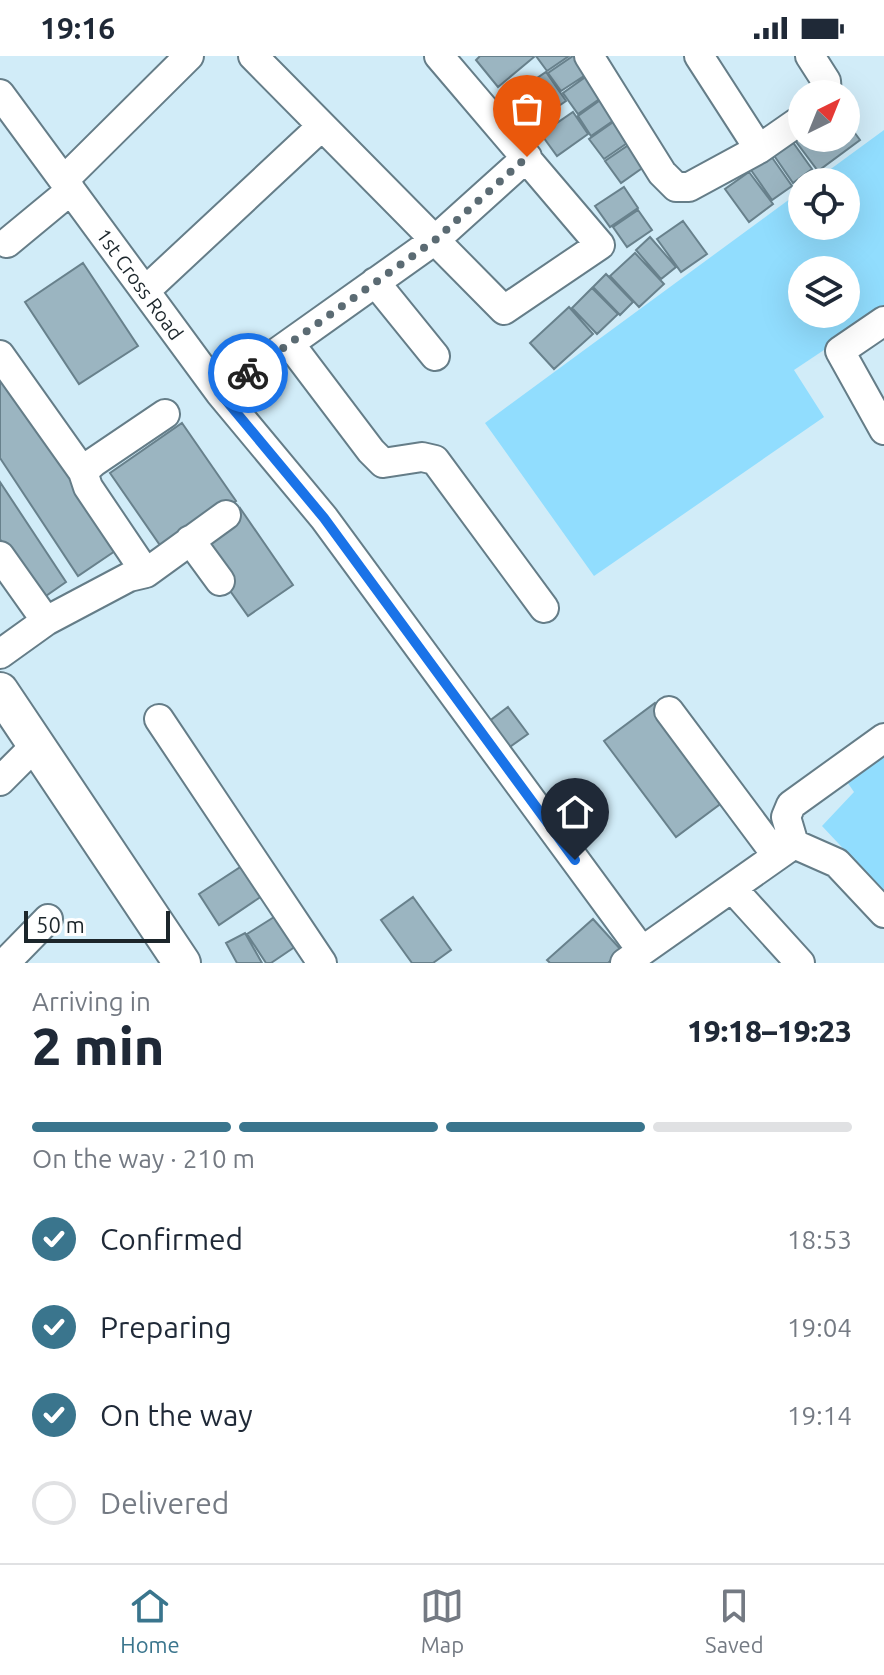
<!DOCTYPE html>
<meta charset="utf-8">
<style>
:root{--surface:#fff;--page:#f6f6f7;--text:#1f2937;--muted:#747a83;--line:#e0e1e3;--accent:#3a758d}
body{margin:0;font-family:Ubuntu,sans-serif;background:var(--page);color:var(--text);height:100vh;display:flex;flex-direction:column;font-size:30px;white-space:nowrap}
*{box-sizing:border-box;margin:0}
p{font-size:26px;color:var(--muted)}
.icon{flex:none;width:44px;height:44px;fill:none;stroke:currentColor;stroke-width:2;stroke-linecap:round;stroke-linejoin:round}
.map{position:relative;height:907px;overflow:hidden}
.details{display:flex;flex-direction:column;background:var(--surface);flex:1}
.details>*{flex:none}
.needle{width:52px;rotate:43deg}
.buttons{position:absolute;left:788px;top:24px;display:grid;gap:16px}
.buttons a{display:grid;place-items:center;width:72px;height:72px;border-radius:50%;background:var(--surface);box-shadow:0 8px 32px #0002;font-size:40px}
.scale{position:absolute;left:24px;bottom:20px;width:146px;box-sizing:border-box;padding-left:8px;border:4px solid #1c262b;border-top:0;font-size:22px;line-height:28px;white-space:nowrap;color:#1c262b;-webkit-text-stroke:6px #fff;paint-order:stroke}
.pin{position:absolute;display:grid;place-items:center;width:68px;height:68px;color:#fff;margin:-82px -34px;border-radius:50% 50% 50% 0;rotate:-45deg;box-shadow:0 0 8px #0007}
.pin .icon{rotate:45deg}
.courier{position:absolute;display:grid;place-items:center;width:80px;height:80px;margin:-40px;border:6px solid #1a73e8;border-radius:50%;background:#fff;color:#222;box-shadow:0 2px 10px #0007}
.overview em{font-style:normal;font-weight:800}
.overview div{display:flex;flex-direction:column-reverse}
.overview{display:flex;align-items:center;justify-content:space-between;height:136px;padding:0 32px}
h1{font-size:52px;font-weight:800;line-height:60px}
.bar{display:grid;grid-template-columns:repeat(4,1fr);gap:12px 8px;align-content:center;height:96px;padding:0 32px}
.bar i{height:10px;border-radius:6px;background:var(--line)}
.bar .selected{background:var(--accent)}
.bar p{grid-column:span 4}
ol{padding:0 32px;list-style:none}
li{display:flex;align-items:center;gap:24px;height:88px}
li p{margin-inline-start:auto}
li .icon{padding:8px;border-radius:50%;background:var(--accent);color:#fff;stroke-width:4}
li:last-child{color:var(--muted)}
li i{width:44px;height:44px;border:4px solid var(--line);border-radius:50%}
.status{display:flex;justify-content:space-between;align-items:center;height:56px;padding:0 40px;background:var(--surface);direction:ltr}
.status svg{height:22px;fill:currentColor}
.tab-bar{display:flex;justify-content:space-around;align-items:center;height:112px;border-top:2px solid var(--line);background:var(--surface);font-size:22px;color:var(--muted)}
.tab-bar a{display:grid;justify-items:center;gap:4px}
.tab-bar .selected{color:var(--accent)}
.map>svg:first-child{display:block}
</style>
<div class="status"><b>19:16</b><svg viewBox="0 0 49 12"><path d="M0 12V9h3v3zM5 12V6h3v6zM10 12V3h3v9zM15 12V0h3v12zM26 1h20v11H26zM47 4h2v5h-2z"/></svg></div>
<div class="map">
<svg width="884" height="907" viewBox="0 0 884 907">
<rect width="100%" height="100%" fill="#d1ecf8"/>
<path fill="#91ddfe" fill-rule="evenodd" d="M884 74V254L794 314 824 361 594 520 485 367 802 134V170H846V126H813ZM802 214H846V258H802Z
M884 692V836L822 770 854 736 843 720Z"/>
<path fill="#9bb5c1" stroke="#68818c" stroke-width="2" d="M480 0H533L534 1 498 31 476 4Z
M536 0H569L547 15Z
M573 0H579L590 16 561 35 548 17Z
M594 15 608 37 578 58 563 37Z
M546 16 566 45 532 68 512 39Z
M606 40 620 60 591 80 578 60Z
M573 56 588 78 557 100 541 78Z
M619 62 633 83 604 103 589 83Z
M846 65 860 84 818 115 794 83 802 77V82H846Z
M792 85 812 113 793 127 773 98Z
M633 86 648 108 621 127 605 105Z
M771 100 792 130 772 144 751 114Z
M749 116 773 148 749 166 725 133Z
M624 131 638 152 610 171 595 150Z
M638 154 652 174 627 191 613 171Z
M683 165 707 198 681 216 657 183Z
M650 181 676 211 661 223 636 194Z
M635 197 664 228 639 251 610 220Z
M83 207 138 290 79 328 25 246Z
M606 218 633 246 620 259 593 231Z
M592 232 618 258 597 278 572 252Z
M569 251 593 278 554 313 530 287Z
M0 314 118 493 78 520 0 402Z
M182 367 236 445 164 495 110 417Z
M0 426 66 526 40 544 0 483Z
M240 452 293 529 248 560 194 484Z
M655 647 727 743 676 781 604 685Z
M508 651 528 678 504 695 484 669Z
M245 808 265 838 219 869 199 838Z
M413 841 451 894 433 907H412L381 864Z
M282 856 302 886 271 907H266L247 878Z
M593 863 622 895 608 907H550L547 904Z
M245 877 262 907H237L226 887Z"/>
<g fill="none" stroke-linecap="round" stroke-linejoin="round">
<g stroke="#657d88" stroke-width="32">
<path id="minor" d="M253 0 504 254 600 189 439 0
M589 0 662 117 676 131H689L759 93 802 63
M699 0 759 93
M810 0 826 25 827 38
M0 38 220 337 435 184 527 101
M64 124 189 0
M7 187 71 134
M375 226 435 300
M145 235 322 70
M884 265 840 295 884 374
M290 288 371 395 383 407 422 401 435 404 544 552
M0 299 83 416 88 431 146 517
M220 337 324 462 642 895
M83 416 94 406 165 358
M190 484 220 525
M0 500 46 565
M0 598 46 565 129 521 146 517 226 459
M669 655 777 800
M159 663 322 907
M0 725 36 689
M794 788 786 761 791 749 884 682
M732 832 800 907
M5 907 48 863
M625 907 794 788 837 807 884 857"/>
</g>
<g stroke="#657d88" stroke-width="40">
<path id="major" d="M0 635 182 907"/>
</g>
<use href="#minor" stroke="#fff" stroke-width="28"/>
<use href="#major" stroke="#fff" stroke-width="36"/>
</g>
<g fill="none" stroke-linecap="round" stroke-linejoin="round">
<path stroke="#5b6b73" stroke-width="8" stroke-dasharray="0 14.4" d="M248 317 435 184 527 101"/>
<path stroke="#1a73e8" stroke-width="10" d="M248 317 220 337 324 462 575 804"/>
</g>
<g text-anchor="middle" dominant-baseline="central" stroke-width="6" stroke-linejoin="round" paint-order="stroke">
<g font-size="20" fill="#1c262b" stroke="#fff">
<text transform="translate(140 228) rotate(54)">1st Cross Road</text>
</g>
</g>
</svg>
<div class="buttons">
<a><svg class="needle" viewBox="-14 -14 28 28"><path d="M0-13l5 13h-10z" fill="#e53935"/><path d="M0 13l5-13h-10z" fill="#747a83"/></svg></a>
<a><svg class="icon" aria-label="locate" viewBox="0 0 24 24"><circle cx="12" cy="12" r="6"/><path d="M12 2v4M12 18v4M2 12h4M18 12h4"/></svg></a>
<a><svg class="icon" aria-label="layers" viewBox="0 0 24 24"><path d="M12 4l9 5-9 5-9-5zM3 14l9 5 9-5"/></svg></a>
</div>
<div class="scale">50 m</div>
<div class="pin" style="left:527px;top:101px;background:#ea580c"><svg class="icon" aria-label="bag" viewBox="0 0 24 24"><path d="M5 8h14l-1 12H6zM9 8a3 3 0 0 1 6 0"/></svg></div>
<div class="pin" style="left:575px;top:804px;background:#1f2937"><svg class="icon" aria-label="home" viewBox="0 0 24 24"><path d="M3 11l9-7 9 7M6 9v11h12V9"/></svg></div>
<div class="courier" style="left:248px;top:317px"><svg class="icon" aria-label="bike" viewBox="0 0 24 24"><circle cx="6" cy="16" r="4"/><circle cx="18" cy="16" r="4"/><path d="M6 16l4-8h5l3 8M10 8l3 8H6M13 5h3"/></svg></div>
</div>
<section class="details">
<div class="overview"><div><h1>2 min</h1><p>Arriving in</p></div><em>19:18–19:23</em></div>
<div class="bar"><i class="selected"></i><i class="selected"></i><i class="selected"></i><i></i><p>On the way · 210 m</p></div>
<ol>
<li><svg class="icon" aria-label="check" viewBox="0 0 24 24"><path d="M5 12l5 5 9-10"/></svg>Confirmed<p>18:53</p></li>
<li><svg class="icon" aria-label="check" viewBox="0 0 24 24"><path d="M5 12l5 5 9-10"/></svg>Preparing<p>19:04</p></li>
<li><svg class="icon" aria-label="check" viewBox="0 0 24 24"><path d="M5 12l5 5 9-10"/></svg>On the way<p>19:14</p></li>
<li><i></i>Delivered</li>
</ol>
</section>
<nav class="tab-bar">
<a class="selected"><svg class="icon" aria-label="home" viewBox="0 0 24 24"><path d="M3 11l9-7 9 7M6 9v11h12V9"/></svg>Home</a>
<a><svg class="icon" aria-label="map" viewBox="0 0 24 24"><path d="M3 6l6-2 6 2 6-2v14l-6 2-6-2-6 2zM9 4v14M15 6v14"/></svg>Map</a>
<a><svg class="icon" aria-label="saved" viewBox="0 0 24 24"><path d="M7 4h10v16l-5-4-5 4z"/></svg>Saved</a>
</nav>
